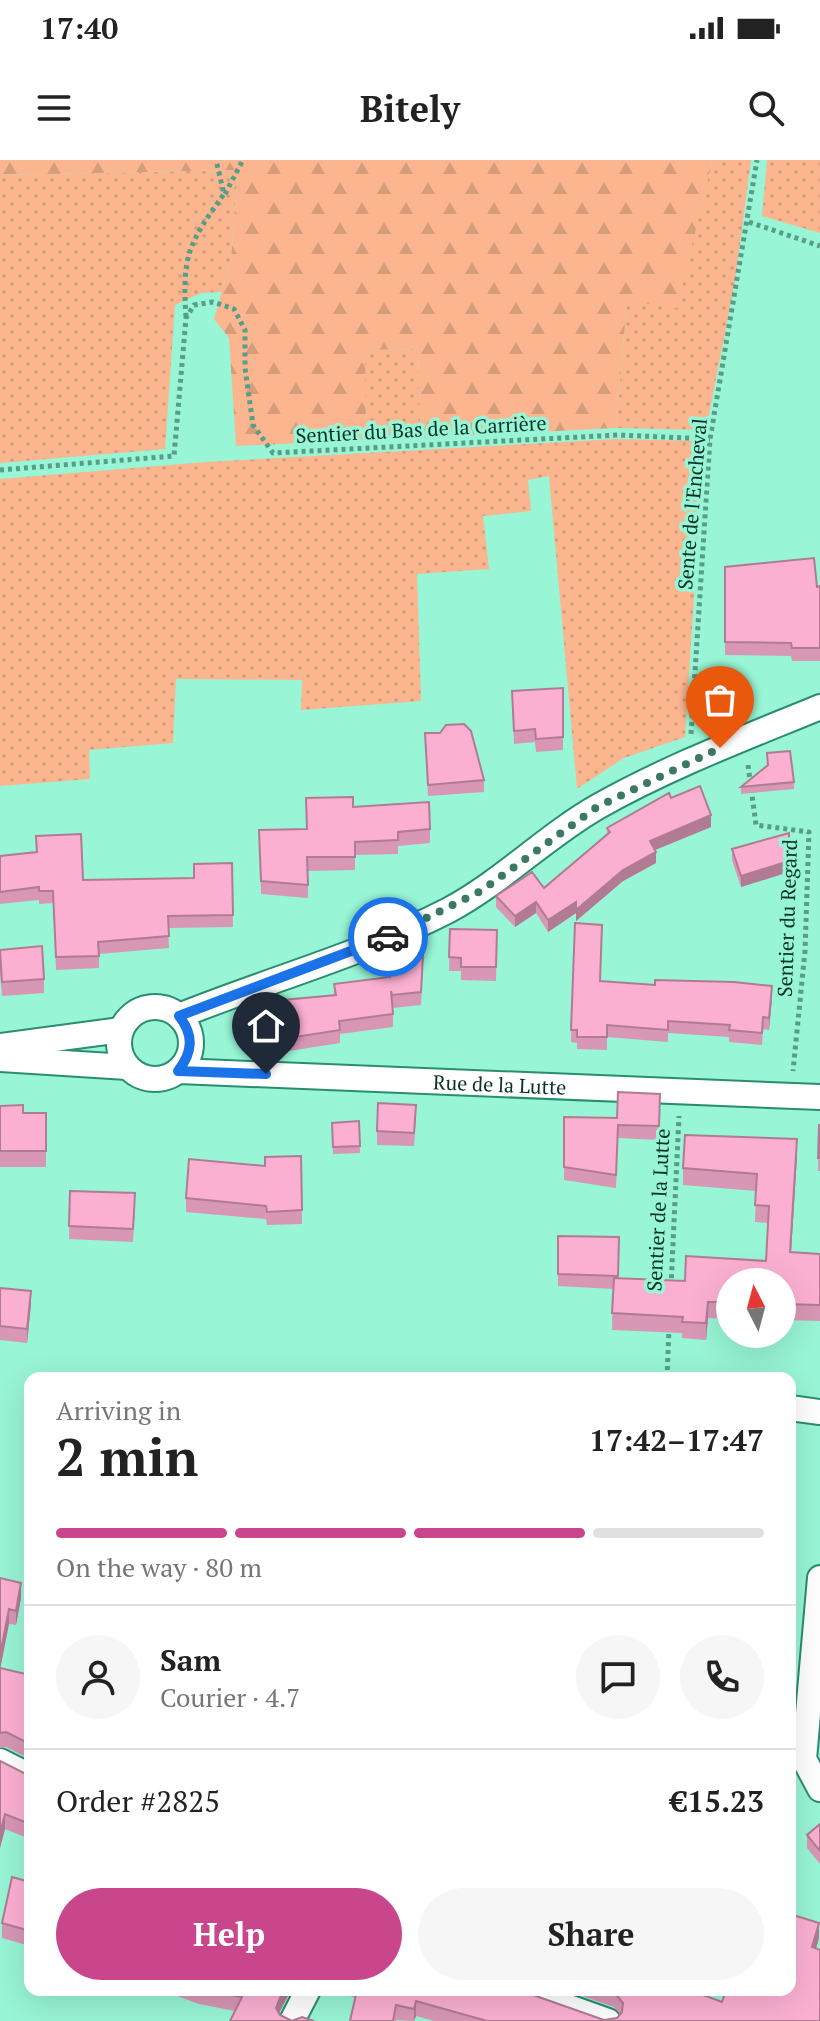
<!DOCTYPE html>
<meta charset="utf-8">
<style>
:root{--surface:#fff;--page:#f6f6f6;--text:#222;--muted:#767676;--line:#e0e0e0;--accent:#c9468d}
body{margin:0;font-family:"PT Serif",serif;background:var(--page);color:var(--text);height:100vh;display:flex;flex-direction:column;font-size:30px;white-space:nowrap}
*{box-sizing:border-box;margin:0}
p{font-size:26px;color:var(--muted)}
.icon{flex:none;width:44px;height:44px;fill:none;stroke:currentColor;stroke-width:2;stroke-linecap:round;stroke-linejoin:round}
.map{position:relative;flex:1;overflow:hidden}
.drawer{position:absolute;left:24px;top:1212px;width:772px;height:624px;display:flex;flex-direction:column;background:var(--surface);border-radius:16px;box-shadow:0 8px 32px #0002}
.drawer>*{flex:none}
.needle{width:52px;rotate:354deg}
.controls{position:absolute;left:716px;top:1108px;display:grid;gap:16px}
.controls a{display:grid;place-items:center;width:80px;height:80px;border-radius:50%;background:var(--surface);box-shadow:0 8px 32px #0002;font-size:40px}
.pin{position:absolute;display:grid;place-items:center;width:68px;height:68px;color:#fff;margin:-82px -34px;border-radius:50% 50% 50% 0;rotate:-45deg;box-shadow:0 0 8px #0007}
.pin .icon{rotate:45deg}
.courier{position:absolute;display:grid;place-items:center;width:80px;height:80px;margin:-40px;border:6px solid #1a73e8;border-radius:50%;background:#fff;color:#222;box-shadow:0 2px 10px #0007}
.headline em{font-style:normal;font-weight:700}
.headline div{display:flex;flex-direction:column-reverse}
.headline{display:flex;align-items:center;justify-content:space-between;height:136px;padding:0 32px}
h1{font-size:52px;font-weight:700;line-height:60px}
.bar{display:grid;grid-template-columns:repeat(4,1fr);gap:12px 8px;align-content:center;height:96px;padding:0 32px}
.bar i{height:10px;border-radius:6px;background:var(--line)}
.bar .current{background:var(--accent)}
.bar p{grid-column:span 4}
.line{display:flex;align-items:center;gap:20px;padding:0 32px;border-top:2px solid var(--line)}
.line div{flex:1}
.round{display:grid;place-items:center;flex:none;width:84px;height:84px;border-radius:42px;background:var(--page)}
.button{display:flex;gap:16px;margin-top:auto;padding:16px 32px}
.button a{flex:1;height:92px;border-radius:48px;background:var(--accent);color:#fff;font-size:32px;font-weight:700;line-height:92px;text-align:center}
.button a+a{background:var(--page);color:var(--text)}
.status{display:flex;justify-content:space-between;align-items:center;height:56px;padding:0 40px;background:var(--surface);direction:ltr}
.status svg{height:22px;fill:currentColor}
header{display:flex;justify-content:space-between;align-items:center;height:104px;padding:0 32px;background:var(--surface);font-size:36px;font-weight:700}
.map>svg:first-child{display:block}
</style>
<div class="status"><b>17:40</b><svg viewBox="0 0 49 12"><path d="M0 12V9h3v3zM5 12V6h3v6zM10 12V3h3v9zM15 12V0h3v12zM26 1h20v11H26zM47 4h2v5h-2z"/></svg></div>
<header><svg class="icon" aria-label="menu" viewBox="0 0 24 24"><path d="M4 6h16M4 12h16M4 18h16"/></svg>Bitely<svg class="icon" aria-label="search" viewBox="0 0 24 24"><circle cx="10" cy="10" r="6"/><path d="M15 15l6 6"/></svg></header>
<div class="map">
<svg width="820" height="1861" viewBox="0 0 820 1861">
<defs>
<pattern id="green-dots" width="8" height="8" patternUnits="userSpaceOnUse" patternTransform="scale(2)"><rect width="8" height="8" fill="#fbb68f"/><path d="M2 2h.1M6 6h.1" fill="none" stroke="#d69d7b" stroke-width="1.8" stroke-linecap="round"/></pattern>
<pattern id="forest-firs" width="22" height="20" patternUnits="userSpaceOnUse" patternTransform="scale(2)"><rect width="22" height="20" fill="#fbb68f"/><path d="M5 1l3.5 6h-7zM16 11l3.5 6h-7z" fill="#d69d7b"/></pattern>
</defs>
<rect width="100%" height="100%" fill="#98f5d6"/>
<path fill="url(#green-dots)" d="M699 0H751L735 121 706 270 616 268 627 141 700 46 712 3Z
M767 0H820V73L762 56Z
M238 10 231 100 222 132 201 133 175 145 165 289 0 303V15Z
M418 189 421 278 366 280 364 190Z
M617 279 704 281 685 577 624 598 577 629 549 316 528 320 531 351 483 356 489 409 417 414 421 541 301 550 302 520 176 519 173 583 89 590 90 619 0 626V319L206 302Z"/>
<path fill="url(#forest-firs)" d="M0 0H699L712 2 677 148 627 141 616 268 421 278 418 189 365 190 366 280 236 286 229 178 214 159 231 100 238 10 0 15Z"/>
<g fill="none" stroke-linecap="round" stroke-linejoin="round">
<g stroke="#2a8d72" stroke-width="28">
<g id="minor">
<circle cx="155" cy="883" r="36"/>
<path d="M179 856C268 820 364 794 449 750 503 721 546 676 599 646 670 606 745 578 820 547"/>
<path d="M0 886 121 870"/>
<path d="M0 899 127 907"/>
<path id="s1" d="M178 911 820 937"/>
<path d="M790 1248 820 1252"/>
<path d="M820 1418 804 1599 820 1629"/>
<path d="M0 1601 30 1616"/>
<path d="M521 1830 608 1861"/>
<path d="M292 1861 308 1830"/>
</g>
</g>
<path stroke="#589d88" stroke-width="5" stroke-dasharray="4 4" stroke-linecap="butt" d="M225 34 243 0
M749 62 820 86
M186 157C182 96 188 84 224 34L216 0
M0 310 174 296 186 158 194 145 213 142 234 149 245 170V208L253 265 273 293 618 275 710 279
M691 574 710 279 757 0
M748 605 756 665 809 672 805 791 793 911
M671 1126 679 956
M667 1218 669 1168"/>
<use href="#minor" stroke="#fff" stroke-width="24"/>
</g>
<path fill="#d897b5" d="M725 407 820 426V501H792L791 496 725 495Z
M563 528V590L536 592 535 582 514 584 512 531Z
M425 573H440L484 620V632L428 636Z
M794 622V629L741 634V627Z
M671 638 711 667 655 690 656 703 623 721 576 761V753L548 772 536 753 515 767 496 747V736L544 728 607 675V668Z
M353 647 430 669V683L398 686V694L355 695V710L308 711V738L261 734 259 670 306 669Z
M789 673V712L741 727 732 700V689Z
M0 696 83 720 194 718 232 703 233 767 168 768 169 788 99 794V808L56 810 53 743 39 744V740L0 744Z
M575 763 600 821 772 838 769 870 763 869 762 885 729 882V877L668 873V882L607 877V890L577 889V883L571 882Z
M450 769 497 770 496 821 461 820V811H449Z
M0 790 44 819V833L2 836 0 812Z
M388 798 423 808 421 845 393 848V867L340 874V883L276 893 274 886 260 887 258 848 272 847 334 835V824L388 817Z
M660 934 659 980 618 978 616 1028 564 1020V957L617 958Z
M0 946 23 953H46V1007H0Z
M416 958 414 986 377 985V971Z
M359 961 360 993 333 994 332 963Z
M819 965H820V1011H818Z
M797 995 791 1092 820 1094V1161L782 1160V1122H730V1159L708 1158 706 1180 682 1178V1173L612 1170 613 1129 558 1126V1076L619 1077 618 1118 685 1121 766 1101 768 1063 755 1062 756 1031 683 1025V1008Z
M301 996 302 1064 267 1065 266 1059 186 1052V1038L265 1006Z
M70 1031 135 1047 133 1082 69 1079Z
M0 1128 31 1144 27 1183 0 1180Z
M0 1418 21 1438 16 1465 9 1464 0 1508 30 1515V1599L6 1587 0 1588Z
M0 1601 30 1624V1679L5 1669 0 1688Z
M820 1664V1704L807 1688V1675Z
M30 1722V1786L2 1778V1763Z
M819 1778 816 1789 820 1861H434L416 1856 414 1861 396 1860V1861H350L355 1838 335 1830H519L604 1860 617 1858 620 1854 614 1847 565 1830H690L722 1842Z
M161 1830H291L279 1853 280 1855 292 1861H314H230L235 1851 199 1844Z"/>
<path fill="#b07b93" d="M711 655V667L650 692V681Z
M656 692V703L623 721 576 761V753L548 772V760L623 710Z
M789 701V712L741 727V716Z
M536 742V753L515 767V756Z
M772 826V838L769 870V858Z
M797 979V995L790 1109V1092Z
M31 1131V1144L27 1183V1169Z
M708 1142V1158L706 1180V1163Z
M21 1423V1438L16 1465V1451Z
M9 1449V1464L0 1510V1495Z
M5 1654V1669L0 1688V1673Z
M819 1763V1778L812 1802V1787Z
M283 1830H291L278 1855 276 1848Z
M416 1841V1856L414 1861V1849Z"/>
<path fill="#fbb0d2" stroke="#b07b93" stroke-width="2" d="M814 398 817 427 820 426V488H792L791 483 725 482V407Z
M563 528V577L536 579 535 569 514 571 512 531Z
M464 564 471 571 484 620 428 625 425 573H440L446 565Z
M790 591 794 622 741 627 768 605 767 593Z
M700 626 711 655 650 681 656 692 623 710 576 750V742L548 760 536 742 515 756 496 736 532 712 544 728 610 672 607 668 669 633 671 638Z
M353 637V647L429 642 430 669 398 672V680L355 682V697H307L308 725 261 721 259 670 307 669 306 638Z
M789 673V701L741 716 732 689Z
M81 674 83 720 194 718V704L232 703 233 755 168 756 169 776 98 782 99 796 56 797 53 731H39V727L0 732V696L37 692 36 676Z
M575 763 602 765 600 821 655 825V820L734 822 772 826 769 858 763 857 762 873 729 870 730 865 668 861V870L607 865V877H577V870H571Z
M450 769 497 770 496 807H461V798L449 797Z
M42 786 44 819 2 822 0 790Z
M423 795 421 832 392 835 391 831 393 854 339 861 340 870 276 880 274 873 260 874 258 848 272 847V841L336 835 334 824 390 817 388 798Z
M618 932 660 934 659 966 618 965 616 1015 564 1007V957L617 958Z
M378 943 416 945 414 973 377 971Z
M23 945V953H46V991H0V946Z
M359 961 360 986 333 987 332 963Z
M819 965H820V998H818Z
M685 975 797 979 790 1092 820 1094V1145L782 1144V1122H730V1142H708L706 1163 682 1162 683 1157 612 1153 614 1118 685 1121 686 1096 766 1101 769 1046 755 1045 757 1014 683 1008Z
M301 996 302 1050 267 1052 266 1046 186 1038 189 999 265 1006V997Z
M70 1031 135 1033 133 1069 69 1066Z
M558 1076 619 1077 618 1116 558 1114Z
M0 1128 31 1131 27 1169 0 1166Z
M0 1418 21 1423 16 1451 9 1449 0 1495Z
M0 1508 30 1515V1584L6 1572 0 1573Z
M0 1601 28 1615 26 1622 30 1624V1664L5 1654 0 1673Z
M820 1664V1691L807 1675Z
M12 1717 30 1722V1771L2 1763Z
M790 1754 819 1763 812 1787 820 1790V1861H487L416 1841 414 1849 396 1845 393 1861H350L357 1830H519L604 1860 617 1858 622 1852 623 1843 614 1832 607 1830H690L722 1842 726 1830H790Z
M203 1830H283L276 1848 280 1855 292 1861 302 1857 314 1861H230L242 1837Z"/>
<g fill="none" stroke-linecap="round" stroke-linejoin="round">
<path stroke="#3c7866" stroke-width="8" stroke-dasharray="0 14.4" d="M388 777 481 731 597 647 720 588"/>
<path stroke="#1a73e8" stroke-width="10" d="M266 914 178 911C193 892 194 875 179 856L388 777"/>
</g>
<g text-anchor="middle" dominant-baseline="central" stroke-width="7" stroke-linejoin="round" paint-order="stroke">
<g font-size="20" fill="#0b3429" stroke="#98f5d6">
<text transform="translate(421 269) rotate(-3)">Sentier du Bas de la Carrière</text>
<text transform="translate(692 344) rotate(-85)">Sente de l'Encheval</text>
<text transform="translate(787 758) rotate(-88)">Sentier du Regard</text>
<text stroke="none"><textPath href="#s1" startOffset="322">Rue de la Lutte</textPath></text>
<text transform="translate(658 1050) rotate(-87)">Sentier de la Lutte</text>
</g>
</g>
</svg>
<div class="controls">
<a><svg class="needle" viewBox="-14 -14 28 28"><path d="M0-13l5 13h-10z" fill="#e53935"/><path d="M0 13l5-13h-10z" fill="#767676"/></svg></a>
</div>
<div class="pin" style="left:720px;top:588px;background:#ea580c"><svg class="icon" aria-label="bag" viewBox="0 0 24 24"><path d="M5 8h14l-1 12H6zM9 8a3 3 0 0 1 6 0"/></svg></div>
<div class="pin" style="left:266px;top:914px;background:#1f2937"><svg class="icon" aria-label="home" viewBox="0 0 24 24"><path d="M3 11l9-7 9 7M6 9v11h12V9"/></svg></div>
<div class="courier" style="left:388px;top:777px"><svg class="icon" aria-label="car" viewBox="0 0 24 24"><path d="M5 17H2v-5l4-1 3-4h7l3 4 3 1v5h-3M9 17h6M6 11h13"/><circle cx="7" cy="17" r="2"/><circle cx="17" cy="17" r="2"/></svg></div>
<section class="drawer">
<div class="headline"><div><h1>2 min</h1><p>Arriving in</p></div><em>17:42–17:47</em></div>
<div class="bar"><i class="current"></i><i class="current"></i><i class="current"></i><i></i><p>On the way · 80 m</p></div>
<div class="line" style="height:144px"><a class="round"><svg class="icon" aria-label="person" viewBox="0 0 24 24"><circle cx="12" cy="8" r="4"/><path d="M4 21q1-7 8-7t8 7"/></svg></a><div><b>Sam</b><p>Courier · 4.7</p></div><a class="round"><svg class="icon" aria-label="chat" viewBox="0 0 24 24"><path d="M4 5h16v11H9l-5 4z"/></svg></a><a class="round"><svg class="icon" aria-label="phone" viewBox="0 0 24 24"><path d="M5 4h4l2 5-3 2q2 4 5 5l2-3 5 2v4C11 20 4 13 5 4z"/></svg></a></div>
<div class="line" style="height:104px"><div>Order #2825</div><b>€15.23</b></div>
<div class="button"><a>Help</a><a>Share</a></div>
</section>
</div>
